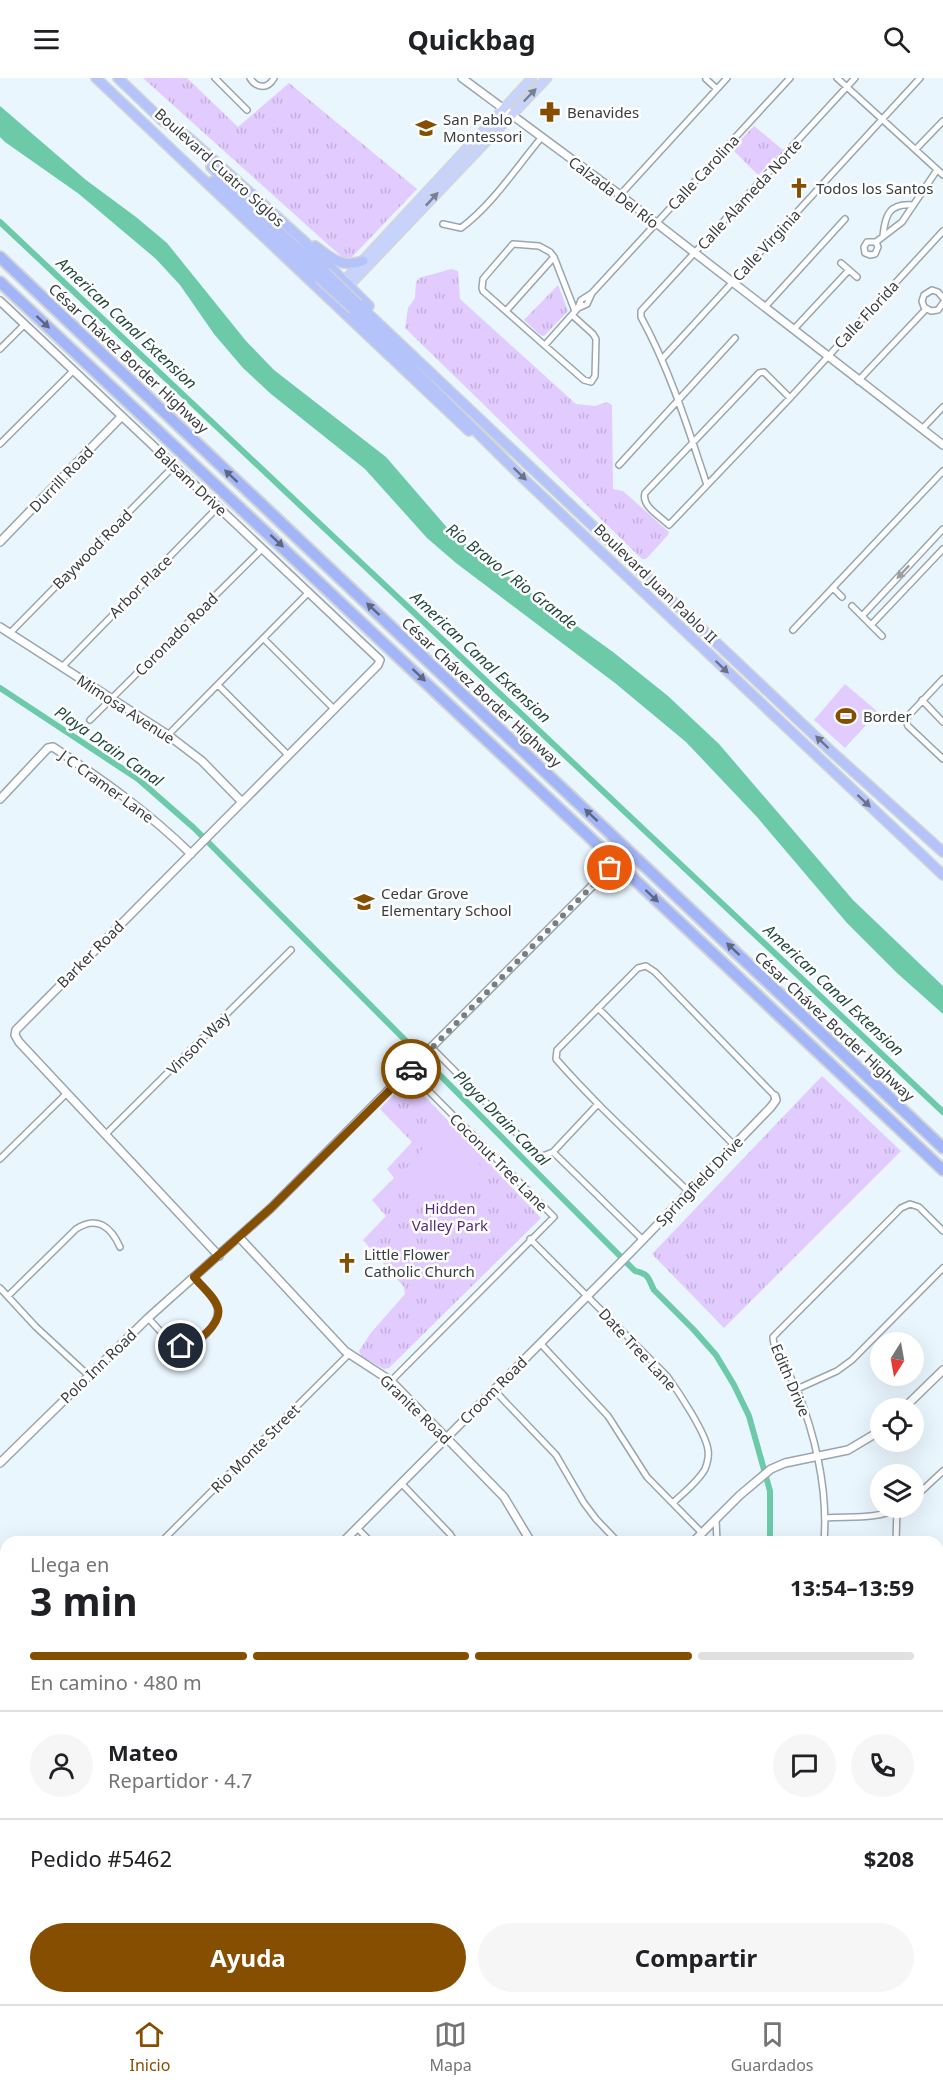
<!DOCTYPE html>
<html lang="es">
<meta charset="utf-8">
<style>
:root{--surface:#fff;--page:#f6f6f6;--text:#202124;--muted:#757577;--line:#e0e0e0;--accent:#854e00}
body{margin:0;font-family:"Noto Sans",sans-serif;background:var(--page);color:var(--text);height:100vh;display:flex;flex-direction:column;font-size:22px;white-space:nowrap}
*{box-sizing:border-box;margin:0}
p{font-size:20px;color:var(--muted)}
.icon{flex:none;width:33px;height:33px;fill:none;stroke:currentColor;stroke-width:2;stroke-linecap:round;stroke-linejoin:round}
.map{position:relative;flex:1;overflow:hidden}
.side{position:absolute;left:0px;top:1458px;width:944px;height:468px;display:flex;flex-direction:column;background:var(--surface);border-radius:18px 18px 0 0;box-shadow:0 6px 24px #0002}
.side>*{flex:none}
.needle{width:39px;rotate:191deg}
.tools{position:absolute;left:870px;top:1254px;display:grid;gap:12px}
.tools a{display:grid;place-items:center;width:54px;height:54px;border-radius:50%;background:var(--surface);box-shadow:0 6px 24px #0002;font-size:30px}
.pin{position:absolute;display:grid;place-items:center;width:51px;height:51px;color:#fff;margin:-26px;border:3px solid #fff;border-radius:50%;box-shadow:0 2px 6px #0007}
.courier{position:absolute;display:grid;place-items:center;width:60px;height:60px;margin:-30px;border:4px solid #854e00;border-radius:50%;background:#fff;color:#222;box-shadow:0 2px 8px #0007}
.summary em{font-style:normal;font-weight:700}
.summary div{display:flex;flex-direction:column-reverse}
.summary{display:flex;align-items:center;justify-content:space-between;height:102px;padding:0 30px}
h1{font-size:39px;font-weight:700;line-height:45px}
.bar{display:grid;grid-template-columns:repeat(4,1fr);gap:9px 6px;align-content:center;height:72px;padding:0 30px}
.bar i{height:8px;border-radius:4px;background:var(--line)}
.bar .active{background:var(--accent)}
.bar p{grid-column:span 4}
.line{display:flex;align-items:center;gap:15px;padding:0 30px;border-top:2px solid var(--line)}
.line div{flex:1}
.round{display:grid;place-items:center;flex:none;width:63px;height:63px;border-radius:32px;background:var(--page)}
.cta{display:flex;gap:12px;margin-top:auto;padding:12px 30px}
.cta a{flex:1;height:69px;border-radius:36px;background:var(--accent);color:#fff;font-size:24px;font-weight:700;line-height:69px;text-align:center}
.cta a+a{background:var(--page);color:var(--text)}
header{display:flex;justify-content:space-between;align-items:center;height:78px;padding:0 30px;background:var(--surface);font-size:27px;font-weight:700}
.dock{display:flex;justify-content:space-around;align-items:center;height:84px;border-top:2px solid var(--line);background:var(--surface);font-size:16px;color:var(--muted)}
.dock a{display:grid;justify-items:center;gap:3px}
.dock .active{color:var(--accent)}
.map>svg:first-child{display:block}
</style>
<header><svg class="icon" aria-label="menu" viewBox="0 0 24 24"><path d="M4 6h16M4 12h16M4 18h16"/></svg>Quickbag<svg class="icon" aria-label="search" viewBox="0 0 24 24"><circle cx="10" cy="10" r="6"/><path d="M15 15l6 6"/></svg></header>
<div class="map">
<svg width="943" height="1926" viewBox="0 0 943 1926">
<defs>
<pattern id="grass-tufts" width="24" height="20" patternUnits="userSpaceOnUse" patternTransform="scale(1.5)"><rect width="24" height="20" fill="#e2cbfe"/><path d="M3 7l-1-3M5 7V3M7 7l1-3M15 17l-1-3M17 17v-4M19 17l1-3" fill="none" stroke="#c3afdb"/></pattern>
</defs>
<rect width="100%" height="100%" fill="#eaf6fe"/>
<path fill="url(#grass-tufts)" d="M143 0H187L238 49 289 5 417 111 352 179 343 180Z
M754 48 783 72 758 97 732 71Z
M451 191 458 193 460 221 576 326 595 328 607 324 612 327 613 411 623 413 669 454 668 457 646 481H642L405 250 408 230 415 220 416 204 419 200Z
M558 207 568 233 544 258 540 257 524 242Z
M822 998 901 1073 724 1250 652 1176Z
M407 1003 411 1004 541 1140 389 1290 384 1291 361 1278 359 1273 370 1256 405 1216 404 1209 363 1162 386 1138 372 1122 394 1100 387 1091 412 1064 380 1031Z
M943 1648V1926H702L703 1920H938V1654Z"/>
<path fill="#e2cbfe" d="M845 606 878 634 845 670 814 642Z
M439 1051H449L489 1098C457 1124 431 1122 399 1099Z
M943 1778V1811H938V1790Z
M938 1820 943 1821V1899L938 1895Z"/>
<path fill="#6ccaa9" d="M0 28 86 102 136 139 167 165 246 263 274 292 386 379 450 453 480 478 613 574 668 618 719 666 853 822 943 908V936L897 895 847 845 757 739 686 664 615 605 456 485 427 460 365 391 271 316 243 290 214 256 180 207 156 181 79 116 5 64 0 59Z"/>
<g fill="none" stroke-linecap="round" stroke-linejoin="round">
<path stroke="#6ccaa9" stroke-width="6" d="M0 144 943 1034
M0 610 138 701 194 750 635 1193C650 1196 648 1201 654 1212L693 1251 716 1277 734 1307 749 1338 770 1413V1464
M938 1706 943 1701
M0 1807 6 1816
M76 1920 81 1926
M507 1920V1926
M735 1926 737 1920"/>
<g stroke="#9aa5ad" stroke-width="8">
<path id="minor" d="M215 0 247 32
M250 0C257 11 268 11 274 0
M837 0 943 97
M706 1 717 11
M916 71 943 43
M620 117 727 0
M443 146 461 150C492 127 516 90 541 60
M883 158C885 137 889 125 913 127
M876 164 878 169 875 176 870 177 865 175 864 169 867 164H876L902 144 937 92
M841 185 857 199
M943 220 938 214 932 212 924 217 922 223 924 229 931 233 938 232 943 225
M765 229 845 141
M578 230 587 226 592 215
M506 233 554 179
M572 237 593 256 596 261 595 298 591 304 584 302 483 213 482 210 483 201 513 166 539 168 550 174 554 179 575 233
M794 251 849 192
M545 267 578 230 581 222 592 215 790 0
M0 271 24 247
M662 281 920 0
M858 303 926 231
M790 320 764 294 759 295 645 415C641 428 660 438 669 447L790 320 943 153
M922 351 943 329
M0 366 73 293
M619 387 735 260
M707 407C688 350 670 292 641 239V233L855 0
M833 510 842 519
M852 528 882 558
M862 538 943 451
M871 547 943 471
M793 552 943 393
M10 555 175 387
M264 561 334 631
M62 589 219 428
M943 601 908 638 906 643 908 648 943 681
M218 607 288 677
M922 622 943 644
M90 642 262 471
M168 657 309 514
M598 930 733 1066
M432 970 540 1079 553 1074 598 1026
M105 1057 291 872
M553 1074 643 1162
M0 1081 67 1015
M689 1114C644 1070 597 1028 556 981L557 972 638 890 646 888 655 894 775 1018
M530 1161 667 1298C678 1313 706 1355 708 1372 709 1378 707 1386 705 1391 698 1404 683 1415 673 1425
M0 1210 36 1249 88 1297
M8 1218 76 1151C97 1137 111 1149 120 1169
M148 1240C157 1249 167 1263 180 1267 196 1272 222 1245 217 1229 214 1218 201 1208 194 1199
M540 1265 608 1338 647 1399 702 1455
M391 1303 554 1139 409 993
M797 1311 837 1293 852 1282 943 1190
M494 1312 556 1377 584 1425 596 1441 618 1464
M401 1405 450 1456 455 1464
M914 1420 943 1393
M825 1440C850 1438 876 1442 899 1430
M716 1441 717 1464
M357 1450 371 1464
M161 1464 349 1276
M824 1464C828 1414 816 1361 798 1314 791 1296 774 1278 773 1259L901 1130 910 1126 919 1129 943 1153
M896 1464 897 1431
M938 1487 943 1485
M938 1600 943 1594
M0 1698 6 1694
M938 1773 943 1767
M563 1920 564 1926
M461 1926V1920
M664 1926V1920
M796 1926 801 1920"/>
</g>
<g stroke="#9aa5ad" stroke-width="10">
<path id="tertiary" d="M462 0 620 117 943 367
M0 223 380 582 378 587 16 952 15 957 19 964 219 1178
M0 464 121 339
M0 549 168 657 202 683 242 724
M0 721 48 670 53 669C104 703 147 733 191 776
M239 1159 345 1273 391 1303 504 1419 531 1464
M904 1330 943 1292
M0 1385 148 1240 271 1130 610 790
M343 1464 633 1172 771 1029 776 1022 775 1018
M693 1464 740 1417 771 1391 785 1385 848 1372 880 1353"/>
</g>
<g stroke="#d3d4d5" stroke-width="11">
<path id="primary" d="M341 206 532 0
M344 213 547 0
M0 1561 6 1569
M260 1920 264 1926"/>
</g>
<g stroke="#d3d4d5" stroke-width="12">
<path id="trunk" d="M96 0 469 353
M118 0 164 44
M161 41 188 59 304 163 369 228
M211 89 277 152 325 194
M213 103 319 200
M315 168C333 181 340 190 363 183
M358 226 832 674 943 774
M353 231 524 401 943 797"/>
</g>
<g stroke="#d3d4d5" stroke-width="14">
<path id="motorway" d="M0 179 943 1070
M0 204 943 1092"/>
</g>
<use href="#minor" stroke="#fff" stroke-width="5"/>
<use href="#tertiary" stroke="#fff" stroke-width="7"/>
<use href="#primary" stroke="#c7d3fb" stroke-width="8"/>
<use href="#trunk" stroke="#b4c4fa" stroke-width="9"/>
<use href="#motorway" stroke="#a2b5f8" stroke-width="10"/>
<path stroke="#80888d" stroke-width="1.5" stroke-dasharray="10 10" stroke-linecap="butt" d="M0 1853 6 1861
M50 1920 54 1926"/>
<g stroke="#d3d4d5" stroke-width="12" stroke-linecap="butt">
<path id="trunk-bridge" d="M325 194 358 226
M319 200 353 231"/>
</g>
<use href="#trunk-bridge" stroke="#b4c4fa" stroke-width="9"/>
</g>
<defs><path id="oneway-solid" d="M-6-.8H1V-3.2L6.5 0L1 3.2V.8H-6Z" transform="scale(1.5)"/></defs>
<g fill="#788094">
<use href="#oneway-solid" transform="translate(530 17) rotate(-46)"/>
<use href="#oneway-solid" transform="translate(432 121) rotate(-47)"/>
</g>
<g fill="#5d6780">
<use href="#oneway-solid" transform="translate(43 244) rotate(43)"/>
<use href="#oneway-solid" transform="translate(231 398) rotate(-137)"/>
<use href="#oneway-solid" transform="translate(277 463) rotate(43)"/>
<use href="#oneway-solid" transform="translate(373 531) rotate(-137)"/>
<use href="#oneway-solid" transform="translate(419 597) rotate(43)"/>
<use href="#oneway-solid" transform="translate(591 737) rotate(-137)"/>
<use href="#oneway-solid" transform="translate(652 818) rotate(43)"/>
<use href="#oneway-solid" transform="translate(733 871) rotate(-137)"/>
</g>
<g fill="#6a738a">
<use href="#oneway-solid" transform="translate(520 396) rotate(44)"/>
<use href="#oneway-solid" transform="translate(722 589) rotate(44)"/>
<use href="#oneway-solid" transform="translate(822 664) rotate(-136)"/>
<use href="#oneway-solid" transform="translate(864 723) rotate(43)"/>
</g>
<use fill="#9c9ea0" href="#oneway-solid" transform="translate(903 494) rotate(133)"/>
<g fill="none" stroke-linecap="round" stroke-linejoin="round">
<path stroke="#767e82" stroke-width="6" stroke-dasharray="0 10.8" d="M411 991 610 790"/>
<path stroke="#854e00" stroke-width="8" d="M181 1268C196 1268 222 1245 218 1230 215 1219 201 1208 194 1199L271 1130 411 991"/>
</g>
<defs>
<g id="pharmacy-bare" transform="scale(1.62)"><path d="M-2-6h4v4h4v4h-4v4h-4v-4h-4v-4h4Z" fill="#854e00" stroke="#fff" stroke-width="2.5" paint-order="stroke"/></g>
<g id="school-bare" transform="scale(1.62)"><path d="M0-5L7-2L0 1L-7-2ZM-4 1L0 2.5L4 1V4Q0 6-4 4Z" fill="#854e00" stroke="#fff" stroke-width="2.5" paint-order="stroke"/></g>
<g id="church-bare" transform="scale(1.62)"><path d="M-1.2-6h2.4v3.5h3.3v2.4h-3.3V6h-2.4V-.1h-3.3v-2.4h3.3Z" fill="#854e00" stroke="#fff" stroke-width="2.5" paint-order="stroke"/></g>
<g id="stadium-bare" transform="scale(1.62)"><path d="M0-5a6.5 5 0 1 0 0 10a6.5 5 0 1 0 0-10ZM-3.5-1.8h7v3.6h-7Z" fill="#854e00" stroke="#fff" stroke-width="2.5" paint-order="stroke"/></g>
</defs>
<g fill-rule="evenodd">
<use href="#pharmacy-bare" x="550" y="34"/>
<use href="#school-bare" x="426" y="50"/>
<use href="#church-bare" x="799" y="110"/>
<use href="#stadium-bare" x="846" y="638"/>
<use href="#school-bare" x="364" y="824"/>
<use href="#church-bare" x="347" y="1185"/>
</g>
<g text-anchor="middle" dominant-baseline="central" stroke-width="5" stroke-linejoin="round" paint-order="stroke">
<g font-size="15" fill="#383d40" stroke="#fff" text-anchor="start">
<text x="567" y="34">Benavides</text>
<text x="443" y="41">San Pablo<tspan x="443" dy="17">Montessori</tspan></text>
<text x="816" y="110">Todos los Santos</text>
<text x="863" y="638">Border</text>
<text x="381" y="815">Cedar Grove<tspan x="381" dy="17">Elementary School</tspan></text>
<text x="364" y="1176">Little Flower<tspan x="364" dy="17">Catholic Church</tspan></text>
</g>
<g font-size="15" fill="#383d40" stroke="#fff">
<text transform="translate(220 89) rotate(42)">Boulevard Cuatro Siglos</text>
<text transform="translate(703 94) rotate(-47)">Calle Carolina</text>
<text transform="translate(614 114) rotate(37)">Calzada Del Río</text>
<text transform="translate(749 116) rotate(-47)">Calle Alameda Norte</text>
<text transform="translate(766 167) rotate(-47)">Calle Virginia</text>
<text transform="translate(866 236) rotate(-47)">Calle Florida</text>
<text transform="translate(129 280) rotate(43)">César Chávez Border Highway</text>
<text transform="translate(61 401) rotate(-46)">Durrill Road</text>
<text transform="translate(191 403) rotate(43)">Balsam Drive</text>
<text transform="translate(92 471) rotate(-45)">Baywood Road</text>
<text transform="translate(656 505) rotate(44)">Boulevard Juan Pablo II</text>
<text transform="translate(140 508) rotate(-45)">Arbor Place</text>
<text transform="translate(176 556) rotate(-45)">Coronado Road</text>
<text transform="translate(482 614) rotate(43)">César Chávez Border Highway</text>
<text transform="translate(126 631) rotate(33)">Mimosa Avenue</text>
<text transform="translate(107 708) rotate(36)">J C Cramer Lane</text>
<text transform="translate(90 876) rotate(-45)">Barker Road</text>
<text transform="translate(835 948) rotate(43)">César Chávez Border Highway</text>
<text transform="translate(198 965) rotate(-45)">Vinson Way</text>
<text transform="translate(499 1084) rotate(45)">Coconut Tree Lane</text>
<text transform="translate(699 1103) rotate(-46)">Springfield Drive</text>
<text transform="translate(638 1271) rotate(47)">Date Tree Lane</text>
<text transform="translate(98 1288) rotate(-44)">Polo Inn Road</text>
<text transform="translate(791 1302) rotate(67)">Edith Drive</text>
<text transform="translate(493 1312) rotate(-45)">Croom Road</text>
<text transform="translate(416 1331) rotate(44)">Granite Road</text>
<text transform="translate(255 1370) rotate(-45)">Rio Monte Street</text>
</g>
<g font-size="15" fill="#552a7a" stroke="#fff">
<text x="450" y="1130">Hidden<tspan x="450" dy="17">Valley Park</tspan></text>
</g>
<g font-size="16" font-style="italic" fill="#214a3c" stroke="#fff">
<text transform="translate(127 245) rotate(43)">American Canal Extension</text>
<text transform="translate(512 498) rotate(38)">Río Bravo / Rio Grande</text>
<text transform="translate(481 579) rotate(43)">American Canal Extension</text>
<text transform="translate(109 668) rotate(35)">Playa Drain Canal</text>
<text transform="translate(834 912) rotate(43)">American Canal Extension</text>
<text transform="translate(502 1040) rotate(45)">Playa Drain Canal</text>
</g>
</g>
</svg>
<div class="tools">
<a><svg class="needle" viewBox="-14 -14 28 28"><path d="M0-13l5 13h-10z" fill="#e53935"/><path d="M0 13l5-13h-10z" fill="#757577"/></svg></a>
<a><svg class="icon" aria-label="locate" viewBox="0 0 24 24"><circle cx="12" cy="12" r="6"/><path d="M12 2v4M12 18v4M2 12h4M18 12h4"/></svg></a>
<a><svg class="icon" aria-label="layers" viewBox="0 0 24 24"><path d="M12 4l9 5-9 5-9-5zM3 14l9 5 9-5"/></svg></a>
</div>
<div class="pin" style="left:610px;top:790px;background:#ea580c"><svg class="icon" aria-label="bag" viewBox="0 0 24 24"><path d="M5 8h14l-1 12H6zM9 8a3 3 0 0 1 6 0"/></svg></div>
<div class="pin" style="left:181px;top:1268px;background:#1f2937"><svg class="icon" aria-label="home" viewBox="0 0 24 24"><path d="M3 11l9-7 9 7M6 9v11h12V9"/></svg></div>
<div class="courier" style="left:411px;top:991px"><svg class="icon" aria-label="car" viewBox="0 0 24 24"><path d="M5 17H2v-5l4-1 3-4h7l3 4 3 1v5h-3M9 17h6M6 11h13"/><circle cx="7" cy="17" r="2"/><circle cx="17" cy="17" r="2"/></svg></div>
<section class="side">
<div class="summary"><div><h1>3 min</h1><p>Llega en</p></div><em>13:54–13:59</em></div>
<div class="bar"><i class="active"></i><i class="active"></i><i class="active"></i><i></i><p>En camino · 480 m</p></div>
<div class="line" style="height:108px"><a class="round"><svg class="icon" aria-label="person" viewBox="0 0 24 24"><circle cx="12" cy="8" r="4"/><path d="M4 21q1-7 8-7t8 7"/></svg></a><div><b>Mateo</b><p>Repartidor · 4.7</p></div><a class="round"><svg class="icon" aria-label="chat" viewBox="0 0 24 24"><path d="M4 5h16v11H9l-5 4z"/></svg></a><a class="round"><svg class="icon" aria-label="phone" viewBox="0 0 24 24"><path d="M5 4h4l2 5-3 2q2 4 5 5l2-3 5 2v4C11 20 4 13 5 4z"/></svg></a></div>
<div class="line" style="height:78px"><div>Pedido #5462</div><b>$208</b></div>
<div class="cta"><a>Ayuda</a><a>Compartir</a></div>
</section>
</div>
<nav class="dock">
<a class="active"><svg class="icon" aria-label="home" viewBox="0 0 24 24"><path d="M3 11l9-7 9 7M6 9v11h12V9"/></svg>Inicio</a>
<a><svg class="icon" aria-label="map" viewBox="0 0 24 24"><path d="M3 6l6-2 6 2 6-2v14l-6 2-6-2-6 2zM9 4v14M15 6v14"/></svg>Mapa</a>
<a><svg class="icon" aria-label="saved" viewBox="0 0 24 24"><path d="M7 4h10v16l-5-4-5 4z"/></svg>Guardados</a>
</nav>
